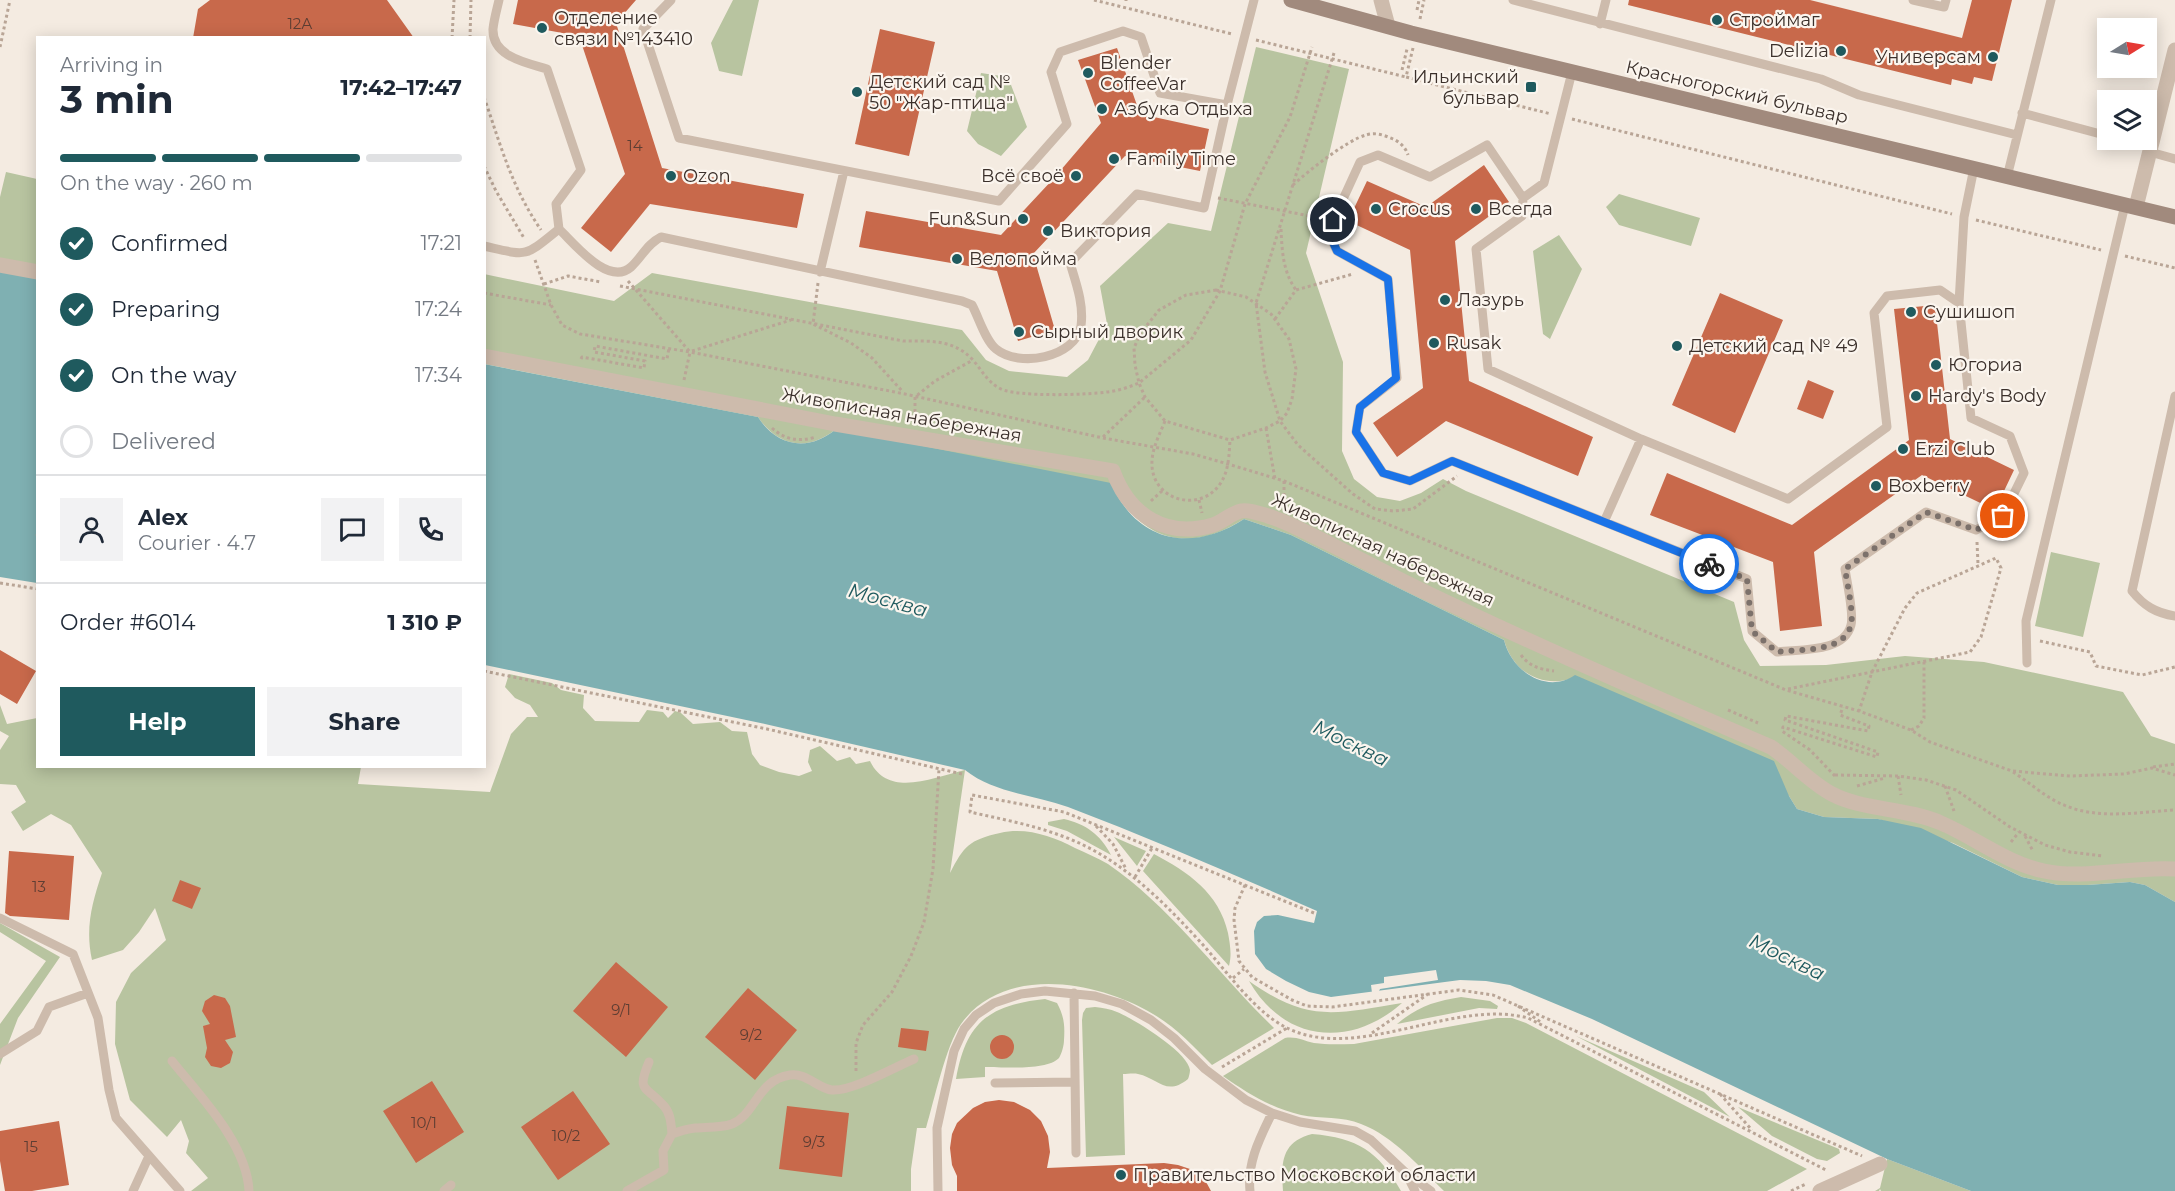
<!DOCTYPE html>
<meta charset="utf-8">
<style>
:root{--surface:#fff;--page:#f2f2f3;--text:#1f2937;--muted:#747a83;--line:#e0e1e3;--accent:#1f5a5e}
body{margin:0;font-family:Montserrat,sans-serif;background:var(--page);color:var(--text);height:100vh;display:flex;flex-direction:column;font-size:22px;white-space:nowrap}
*{box-sizing:border-box;margin:0}
p{font-size:20px;color:var(--muted)}
.icon{flex:none;width:33px;height:33px;fill:none;stroke:currentColor;stroke-width:2;stroke-linecap:round;stroke-linejoin:round}
.map{position:relative;flex:1;overflow:hidden}
.sheet{position:absolute;left:36px;top:36px;width:450px;height:732px;display:flex;flex-direction:column;background:var(--surface);border-radius:0px;box-shadow:0 3px 15px #0003}
.sheet>*{flex:none}
.needle{width:39px;rotate:79deg}
.controls{position:absolute;left:2097px;top:18px;display:grid;gap:12px}
.controls a{display:grid;place-items:center;width:60px;height:60px;border-radius:0px;background:var(--surface);box-shadow:0 3px 15px #0003;font-size:30px}
.pin{position:absolute;display:grid;place-items:center;width:51px;height:51px;color:#fff;margin:-26px;border:3px solid #fff;border-radius:50%;box-shadow:0 2px 6px #0007}
.courier{position:absolute;display:grid;place-items:center;width:60px;height:60px;margin:-30px;border:4px solid #1a73e8;border-radius:50%;background:#fff;color:#222;box-shadow:0 2px 8px #0007}
.headline em{font-style:normal;font-weight:700}
.headline div{display:flex;flex-direction:column-reverse}
.headline{display:flex;align-items:center;justify-content:space-between;height:102px;padding:0 24px}
h1{font-size:39px;font-weight:700;line-height:45px}
.bar{display:grid;grid-template-columns:repeat(4,1fr);gap:9px 6px;align-content:center;height:72px;padding:0 24px}
.bar i{height:8px;border-radius:4px;background:var(--line)}
.bar .active{background:var(--accent)}
.bar p{grid-column:span 4}
.line{display:flex;align-items:center;gap:15px;padding:0 24px;border-top:2px solid var(--line)}
.line div{flex:1}
.round{display:grid;place-items:center;flex:none;width:63px;height:63px;border-radius:0px;background:var(--page)}
ol{padding:0 24px;list-style:none}
li{display:flex;align-items:center;gap:18px;height:66px}
li p{margin-inline-start:auto}
li .icon{padding:6px;border-radius:50%;background:var(--accent);color:#fff;stroke-width:4}
li:last-child{color:var(--muted)}
li i{width:33px;height:33px;border:3px solid var(--line);border-radius:50%}
.button{display:flex;gap:12px;margin-top:auto;padding:12px 24px}
.button a{flex:1;height:69px;border-radius:0px;background:var(--accent);color:#fff;font-size:24px;font-weight:700;line-height:69px;text-align:center}
.button a+a{background:var(--page);color:var(--text)}
.map>svg:first-child{display:block}
</style>
<div class="map">
<svg width="2175" height="1191" viewBox="0 0 2175 1191">
<rect width="100%" height="100%" fill="#f4ebe1"/>
<path fill="#b8c4a0" d="M733 0H759L742 76 719 71 711 43Z
M1256 47 1349 69 1306 253 1343 362 1342 451 1354 479 1377 497 1400 501 1421 493 1443 479 1466 491 1734 602 1744 640 1760 666 1826 665 1905 656 1984 662 2123 692 2151 736 2175 744V902L2145 885 2130 882 2087 885H2058L2022 877 1953 843 1878 819 1824 817 1797 809 1789 796 1570 679C1539 688 1512 670 1504 640L1291 535 1244 519C1194 551 1150 545 1116 494L836 429C808 452 778 447 758 417L485 364 484 274 614 301 652 273 962 330 986 360 1009 371 1067 377 1088 360 1107 324 1100 286 1168 223 1211 231Z
M981 73 1008 77 1027 127 1001 156 978 144 967 131Z
M6 172 37 179V278L0 270V197Z
M1619 194 1700 218 1691 246 1619 225 1606 207Z
M1559 235 1582 269 1550 339 1543 334 1533 251Z
M2051 552 2100 563 2083 637 2035 626Z
M509 674 552 683 561 690 584 695 583 708 595 721 639 722 647 710 663 712 668 718 675 711 681 713 693 724 720 722 732 731 747 732 752 754 760 765 779 772 799 776 812 771 808 762 810 750 820 746 837 761 850 757 856 764 870 761C888 799 934 777 965 770L950 873C964 846 969 840 1000 833 1026 827 1052 836 1075 848 1086 853 1098 858 1108 864 1172 908 1218 974 1274 1028L1212 1065C1194 1047 1176 1027 1153 1014 1098 981 1004 964 961 1024 946 1045 934 1101 926 1128H917L911 1169V1191H191L208 1178 186 1153 189 1141 181 1120 167 1137 130 1100 115 1044 116 1002 131 973 166 940 155 908 139 932 123 950 92 960C85 928 92 903 102 873L71 825 51 814 23 831 11 812 26 802 16 785 0 784V750L9 736 0 731V705L7 724 37 718 38 766 361 767 358 784 490 792 511 734 527 717H538L530 705 515 698 505 687Z
M1064 819C1086 824 1101 835 1111 855L1067 831 1048 825V822Z
M1114 837 1146 851 1137 866Z
M1154 854C1188 872 1219 893 1228 933 1230 944 1232 955 1229 966L1143 871Z
M0 923 60 957 18 1018 0 1065V1024L46 961 0 932Z
M1249 981C1308 1023 1334 1014 1402 1003 1350 1049 1284 1042 1249 981Z
M1461 997 1490 1001 1498 1006 1497 1009 1479 1008 1397 1024C1417 1007 1435 1001 1461 997Z
M1045 999 1057 1003C1064 1016 1065 1025 1064 1040 1064 1045 1062 1053 1059 1058 1047 1071 1002 1067 985 1067V1077L956 1079C966 1022 989 1005 1045 999Z
M1095 1007C1103 1008 1110 1009 1117 1012 1134 1019 1188 1052 1190 1070 1190 1072 1189 1077 1188 1079 1166 1097 1158 1078 1138 1074 1134 1073 1127 1074 1123 1074L1125 1155 1086 1157 1082 1020 1083 1013 1086 1008Z
M1497 1018H1512L1526 1023 1807 1169 1767 1191H1444C1420 1167 1393 1136 1361 1124 1343 1116 1320 1119 1301 1115 1271 1108 1247 1093 1223 1076L1285 1038C1296 1036 1304 1041 1314 1043 1328 1045 1341 1044 1354 1044Z
M1576 1036 1704 1092 1730 1117Z
M1738 1107 1839 1149 1840 1153 1827 1161 1817 1159 1772 1136Z
M1312 1134C1358 1138 1378 1151 1401 1191H1283C1281 1163 1281 1142 1312 1134Z
M1887 1159 1971 1191H1881L1880 1189 1879 1191H1875L1880 1188Z"/>
<path fill="#7fb0b2" d="M0 270 37 278V583L0 577Z
M484 364 758 417C777 447 809 452 836 429L1111 483C1137 543 1192 553 1244 519L1291 535 1504 640C1511 670 1546 695 1575 675L1774 761 1789 796 1797 809 1824 817 1878 819 1921 828 2022 877 2058 885H2087L2130 882 2145 885 2175 902V1191H1971L1887 1159 1592 1019 1510 985 1486 981 1460 980 1331 997 1309 992 1286 981 1266 969 1255 954 1254 931 1257 922 1264 916 1278 915 1314 923 1317 911C1235 875 1152 839 1068 807 1034 795 994 793 965 770L765 724 485 665Z"/>
<path fill="#f4ebe1" d="M1436 970 1438 980 1380 989 1379 991 1372 993 1371 985 1384 983V977Z"/>
<path fill="#c8694b" d="M210 0H387L414 38H193L198 9Z
M518 0H636L616 23 662 168 804 194 797 228 650 204 611 252 581 228 625 174 579 36 513 24Z
M1629 0H1810L1962 38 1972 0H2012L1992 81 1974 77 1972 84 1952 79 1951 85 1628 5Z
M880 29 935 42 909 156 855 144Z
M1117 48 1140 114 1209 129 1200 171 1125 156 1033 254 1055 330 1018 341 997 271 859 247 866 211 1001 235 1054 178 1101 123 1078 60Z
M1484 165 1509 202 1455 241 1469 381 1593 437 1578 476 1446 421 1397 457 1373 423 1423 388 1410 250 1348 221 1367 181 1426 207Z
M1720 293 1783 320 1735 433 1672 405Z
M1935 305 1950 439 2014 470 1995 510 1922 475 1814 552 1822 626 1780 631 1773 562 1650 515 1667 473 1792 525 1909 440 1894 309Z
M1808 380 1834 391 1823 419 1797 409Z
M0 650 36 671 17 704 0 694Z
M9 851 74 856 69 920 10 916 5 913Z
M180 880 201 888 192 909 172 901Z
M616 962 668 1007 626 1057 573 1011Z
M748 988 797 1030 755 1080 705 1037Z
M214 995 225 998 230 1006 236 1037 225 1040 233 1052 230 1063 221 1068 211 1066 205 1057 207 1048 203 1026 210 1024 202 1011 205 1001Z
M901 1028 929 1031 926 1051 898 1047Z
M990 1047a12 12 0 1 1 24 0a12 12 0 1 1-24 0Z
M432 1081 464 1132 416 1163 383 1111Z
M573 1091 610 1144 558 1180 521 1127Z
M999 1100 1014 1102 1030 1110 1041 1121 1048 1136 1050 1152 1047 1168 1164 1163 1178 1165 1193 1170 1205 1180 1211 1191H957V1176L952 1165 950 1148 952 1134 957 1123 973 1108 985 1102Z
M787 1106 849 1113 842 1177 779 1169Z
M59 1121 69 1185 32 1191H5L0 1161V1131Z"/>
<g fill="none" stroke-linecap="round" stroke-linejoin="round">
<path stroke="#b9a596" stroke-width="3" stroke-dasharray="3 3" stroke-linecap="butt" d="M1094 0 1232 34
M1126 1V0
M1417 10 1419 0
M1420 19 1424 0
M452 38 454 0
M470 38 471 0
M1256 40 1406 77
M0 47 10 0
M1413 48 1406 77 1551 114
M1334 53 1256 303 1265 372 1280 421 1298 445 1353 494 1375 509 1394 511 1413 509 1457 476
M1402 70 1407 49
M484 97C501 146 511 186 541 230
M1572 119 1952 214
M484 166 496 191 524 238
M1293 185C1307 172 1347 140 1366 135 1375 132 1384 135 1393 139 1400 142 1406 148 1408 155
M1218 198 1320 218
M1976 220 2101 250
M1281 229C1282 251 1283 272 1296 290
M2125 256 2175 268
M535 260 551 305 562 325 580 334 690 352 905 394 1103 438 1193 454 1228 464 1284 481 1786 690 1859 711 1911 730 1930 742 2012 771 2070 776 2124 774 2152 768 2175 775
M628 281 690 352 684 380
M818 283 813 324 851 343 872 358 903 392
M544 284 568 276 601 282
M620 286 903 341C928 341 953 339 972 359 982 370 987 382 1001 389 1017 397 1087 395 1107 392 1118 391 1129 387 1139 383L1191 340 1220 291 1245 204 1290 117 1312 47
M1216 290 1246 297 1271 314 1289 339 1296 369 1292 399 1287 413 1280 421 1266 428 1230 440 1165 421 1145 397 1139 383 1135 365 1134 348 1140 334 1159 310 1186 295Z
M484 293 551 305
M1275 319 1296 290 1353 274
M692 351 791 320
M581 359 582 357 644 368 645 361 594 352 595 346 667 359 669 348
M1165 421C1159 436 1151 450 1152 466 1154 501 1200 513 1220 484 1229 471 1229 455 1230 440
M915 424V397L935 381 973 360
M772 428C785 440 799 442 816 437
M1266 428 1275 479
M1103 437 1145 397
M1284 481V503L1287 505
M1199 500 1202 513
M1151 501 1163 490
M36 534 38 535
M1977 542 1978 564
M0 583 38 589
M2040 641 2090 652 2096 666 2142 675 2175 667
M1521 655C1530 667 1540 669 1554 671
M484 671 767 729 962 774
M1788 689 1970 652 1981 637 2001 568 1996 558 1917 593 1905 608 1872 672 1859 711
M1728 710 1758 723
M1911 730 1919 726 1924 718V662
M2153 767 2175 764
M2013 772C2029 782 2046 798 2064 805 2098 820 2139 812 2175 810
M1835 775 1898 776 1926 780 1956 790 2010 827 2045 845 2070 852 2103 856
M1835 776 1810 750 1782 731 1783 727 1877 757 1878 752 1785 720 1786 716 1868 731 1869 726 1840 715 1843 707
M1898 776 1901 795
M1857 786 1885 778
M1945 786 1954 811
M1096 826 1113 844 1126 869
M2025 836 2033 851
M2011 842 2019 832
M1135 877 1152 848
M1245 885 1235 908 1234 920 1239 961 1252 977 1292 1000 1307 1006 1332 1007 1459 990 1493 995 1862 1156
M1314 913 1064 812 972 795 970 812C1001 819 1033 825 1062 836 1120 857 1163 901 1204 946 1227 972 1256 1013 1287 1028 1358 1063 1453 998 1528 1018L1826 1170
M1233 978 1244 969
M1518 1006 1542 1023
M1372 1033 1428 994
M1222 1067 1287 1028
M856 1071V1043L863 1025 892 992 911 956 924 922 933 869 939 769
M1720 1094 1752 1130
M1791 1191 1806 1184"/>
<path stroke="#cdbbac" stroke-width="9" d="M499 0C497 9 494 19 493 29 492 57 527 63 547 69L581 170 556 204 559 229C574 243 608 287 631 267 642 257 647 244 661 237L962 301 972 305C979 318 985 340 996 349 1019 368 1075 358 1081 326 1084 304 1076 283 1070 263L1137 194 1204 208 1227 105
M671 0 643 29 679 138 999 201 1067 124 1051 72 1060 52 1123 31 1141 37 1160 93 1227 105 1254 0
M1513 0 1821 79 1859 95 2017 135
M1913 0 1944 7 1946 0
M1600 24 1606 0
M1572 72 1544 183 1523 198 1487 145 1430 177 1378 155 1360 162 1328 232 1337 251 1388 279 1397 378 1360 407 1356 432 1383 473 1410 481 1452 461 1747 579 1752 631 1777 652C1800 649 1844 653 1851 625 1854 614 1847 582 1845 569L1926 512 1976 530 2003 516 2024 473 2010 436 1971 418 1959 303 1964 217 1974 168
M2022 113 2108 136
M2150 152 2175 159
M2007 177 2051 0
M1523 198 1522 216 1476 249 1488 369 1641 439 1788 499 1887 427 1874 313 1887 296 1940 290 1959 303
M484 246C529 256 523 258 559 229
M820 272 844 171
M2175 396 2132 591C2144 606 2156 613 2175 616
M1604 522 1641 439
M2027 663 2026 621 2125 205
M0 918 73 954 98 1018 109 1090 116 1118 180 1191
M1074 993 1076 1153
M0 1054 37 1031 49 1007 88 993
M172 1061C200 1096 247 1144 249 1191
M649 1062C636 1093 646 1085 664 1106 671 1114 671 1124 672 1134
M995 1083 1075 1082
M1408 1174 1431 1191
M133 1191 149 1156
M444 1191 451 1185
M627 1191 664 1170 663 1151 672 1134C680 1131 687 1129 695 1128 706 1127 721 1128 732 1124 756 1114 757 1080 790 1075 805 1072 819 1089 832 1090 851 1092 895 1067 914 1059
M938 1191 937 1128 954 1051 964 1029 976 1015 994 1003 1021 994 1045 991 1095 996 1122 1004 1151 1020 1174 1038 1205 1069 1246 1100 1272 1113 1300 1122 1355 1131 1371 1140 1406 1173 1415 1191
M1250 1191C1247 1162 1260 1138 1272 1113"/>
<path stroke="#cdbbac" stroke-width="15" d="M1381 0 1388 26
M2136 207 2175 50
M0 265 38 272
M484 356 835 424 1113 471C1129 515 1166 539 1213 525 1223 522 1231 513 1241 511 1248 509 1261 514 1268 516 1288 522 1307 533 1326 542 1358 558 1390 575 1423 591 1537 646 1654 697 1771 747 1792 761 1809 782 1832 794 1862 810 1907 808 1941 823 1974 837 2008 864 2044 871 2087 880 2131 866 2175 869
M1820 1191 1880 1164"/>
<path stroke="#a18a7d" stroke-width="15" d="M1291 0 1411 33 2175 217"/>
</g>
<g fill="none" stroke-linecap="round" stroke-linejoin="round">
<path stroke="#7c716b" stroke-width="6" stroke-dasharray="0 10.8" d="M1709 564 1747 579 1752 631 1777 652C1800 649 1844 653 1851 625 1854 615 1847 582 1845 569L1926 512 1976 530 2003 516"/>
<path stroke="#1a73e8" stroke-width="8" d="M1333 220 1328 231 1337 251 1388 279 1396 378 1360 407 1356 432 1383 473 1410 481 1452 461 1709 564"/>
</g>
<g fill="#1f5a5e" stroke="#fbf5ee" stroke-width="2">
<circle cx="1717" cy="20" r="6"/>
<circle cx="542" cy="28" r="6"/>
<circle cx="1841" cy="51" r="6"/>
<circle cx="1993" cy="57" r="6"/>
<circle cx="1088" cy="73" r="6"/>
<rect x="1525" y="81" width="12" height="12" rx="3"/>
<circle cx="857" cy="92" r="6"/>
<circle cx="1102" cy="109" r="6"/>
<circle cx="1114" cy="159" r="6"/>
<circle cx="671" cy="176" r="6"/>
<circle cx="1076" cy="176" r="6"/>
<circle cx="1376" cy="209" r="6"/>
<circle cx="1476" cy="209" r="6"/>
<circle cx="1023" cy="219" r="6"/>
<circle cx="1048" cy="231" r="6"/>
<circle cx="957" cy="259" r="6"/>
<circle cx="1445" cy="300" r="6"/>
<circle cx="1911" cy="312" r="6"/>
<circle cx="1019" cy="332" r="6"/>
<circle cx="1434" cy="343" r="6"/>
<circle cx="1677" cy="346" r="6"/>
<circle cx="1936" cy="365" r="6"/>
<circle cx="1916" cy="396" r="6"/>
<circle cx="1903" cy="449" r="6"/>
<circle cx="1876" cy="486" r="6"/>
<circle cx="1121" cy="1175" r="6"/>
</g>
<g text-anchor="middle" dominant-baseline="central" stroke-width="4.5" stroke-linejoin="round" paint-order="stroke">
<g font-size="15" fill="#5e3e33">
<text x="300" y="23">12А</text>
<text x="635" y="145">14</text>
<text x="39" y="886">13</text>
<text x="621" y="1009">9/1</text>
<text x="751" y="1034">9/2</text>
<text x="424" y="1122">10/1</text>
<text x="566" y="1135">10/2</text>
<text x="814" y="1141">9/3</text>
<text x="31" y="1146">15</text>
</g>
<g font-size="18" fill="#3b302b" stroke="#fbf5ee" text-anchor="start">
<text x="554" y="18">Отделение<tspan x="554" dy="21">связи №143410</tspan></text>
<text x="1729" y="20">Строймаг</text>
<text x="1829" y="51" text-anchor="end">Delizia</text>
<text x="1981" y="57" text-anchor="end">Универсам</text>
<text x="1100" y="63">Blender<tspan x="1100" dy="21">CoffeeVar</tspan></text>
<text x="1519" y="77" text-anchor="end">Ильинский<tspan x="1519" dy="21">бульвар</tspan></text>
<text x="869" y="82">Детский сад №<tspan x="869" dy="21">50 "Жар-птица"</tspan></text>
<text x="1114" y="109">Азбука Отдыха</text>
<text x="1126" y="159">Family Time</text>
<text x="683" y="176">Ozon</text>
<text x="1064" y="176" text-anchor="end">Всё своё</text>
<text x="1388" y="209">Crocus</text>
<text x="1488" y="209">Всегда</text>
<text x="1011" y="219" text-anchor="end">Fun&amp;Sun</text>
<text x="1060" y="231">Виктория</text>
<text x="969" y="259">Велопойма</text>
<text x="1457" y="300">Лазурь</text>
<text x="1923" y="312">Сушишоп</text>
<text x="1031" y="332">Сырный дворик</text>
<text x="1446" y="343">Rusak</text>
<text x="1689" y="346">Детский сад № 49</text>
<text x="1948" y="365">Югориа</text>
<text x="1928" y="396">Hardy's Body</text>
<text x="1915" y="449">Erzi Club</text>
<text x="1888" y="486">Boxberry</text>
<text x="1133" y="1175">Правительство Московской области</text>
</g>
<g font-size="18" fill="#3b302b" stroke="#fbf5ee">
<text transform="translate(1737 92) rotate(13)">Красногорский бульвар</text>
<text transform="translate(902 415) rotate(10)">Живописная набережная</text>
<text transform="translate(1383 550) rotate(25)">Живописная набережная</text>
</g>
<g font-size="20" font-style="italic" fill="#1f5a5e" stroke="#fbf5ee">
<text transform="translate(888 600) rotate(15)">Москва</text>
<text transform="translate(1351 743) rotate(26)">Москва</text>
<text transform="translate(1787 957) rotate(26)">Москва</text>
</g>
</g>
</svg>
<div class="controls">
<a><svg class="needle" viewBox="-14 -14 28 28"><path d="M0-13l5 13h-10z" fill="#e53935"/><path d="M0 13l5-13h-10z" fill="#747a83"/></svg></a>
<a><svg class="icon" aria-label="layers" viewBox="0 0 24 24"><path d="M12 4l9 5-9 5-9-5zM3 14l9 5 9-5"/></svg></a>
</div>
<div class="pin" style="left:2003px;top:516px;background:#ea580c"><svg class="icon" aria-label="bag" viewBox="0 0 24 24"><path d="M5 8h14l-1 12H6zM9 8a3 3 0 0 1 6 0"/></svg></div>
<div class="pin" style="left:1333px;top:220px;background:#1f2937"><svg class="icon" aria-label="home" viewBox="0 0 24 24"><path d="M3 11l9-7 9 7M6 9v11h12V9"/></svg></div>
<div class="courier" style="left:1709px;top:564px"><svg class="icon" aria-label="bike" viewBox="0 0 24 24"><circle cx="6" cy="16" r="4"/><circle cx="18" cy="16" r="4"/><path d="M6 16l4-8h5l3 8M10 8l3 8H6M13 5h3"/></svg></div>
<section class="sheet">
<div class="headline"><div><h1>3 min</h1><p>Arriving in</p></div><em>17:42–17:47</em></div>
<div class="bar"><i class="active"></i><i class="active"></i><i class="active"></i><i></i><p>On the way · 260 m</p></div>
<ol>
<li><svg class="icon" aria-label="check" viewBox="0 0 24 24"><path d="M5 12l5 5 9-10"/></svg>Confirmed<p>17:21</p></li>
<li><svg class="icon" aria-label="check" viewBox="0 0 24 24"><path d="M5 12l5 5 9-10"/></svg>Preparing<p>17:24</p></li>
<li><svg class="icon" aria-label="check" viewBox="0 0 24 24"><path d="M5 12l5 5 9-10"/></svg>On the way<p>17:34</p></li>
<li><i></i>Delivered</li>
</ol>
<div class="line" style="height:108px"><a class="round"><svg class="icon" aria-label="person" viewBox="0 0 24 24"><circle cx="12" cy="8" r="4"/><path d="M4 21q1-7 8-7t8 7"/></svg></a><div><b>Alex</b><p>Courier · 4.7</p></div><a class="round"><svg class="icon" aria-label="chat" viewBox="0 0 24 24"><path d="M4 5h16v11H9l-5 4z"/></svg></a><a class="round"><svg class="icon" aria-label="phone" viewBox="0 0 24 24"><path d="M5 4h4l2 5-3 2q2 4 5 5l2-3 5 2v4C11 20 4 13 5 4z"/></svg></a></div>
<div class="line" style="height:78px"><div>Order #6014</div><b>1 310 ₽</b></div>
<div class="button"><a>Help</a><a>Share</a></div>
</section>
</div>
